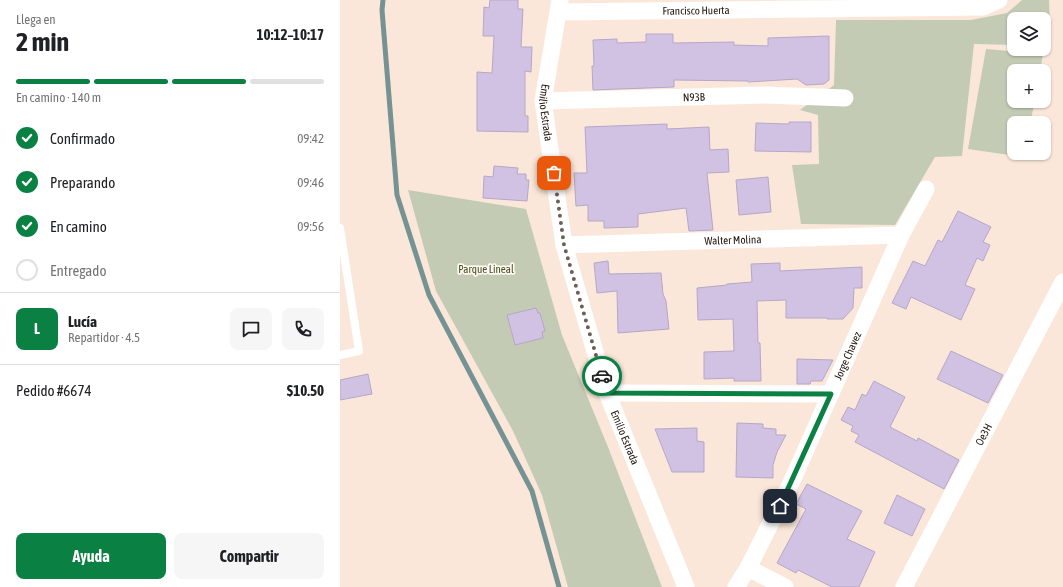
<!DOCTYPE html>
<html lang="es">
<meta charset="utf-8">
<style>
:root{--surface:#fff;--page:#f6f6f6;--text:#202124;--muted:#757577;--line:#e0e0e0;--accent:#0b8043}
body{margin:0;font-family:"Asap Condensed",sans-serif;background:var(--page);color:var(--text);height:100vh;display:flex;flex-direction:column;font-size:15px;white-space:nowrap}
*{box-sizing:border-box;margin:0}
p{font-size:13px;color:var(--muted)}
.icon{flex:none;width:22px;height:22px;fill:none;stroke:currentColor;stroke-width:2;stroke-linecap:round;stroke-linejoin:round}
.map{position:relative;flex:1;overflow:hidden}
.panel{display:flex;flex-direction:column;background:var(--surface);width:340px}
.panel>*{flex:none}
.tools{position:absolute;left:667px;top:12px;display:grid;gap:8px}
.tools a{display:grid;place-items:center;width:44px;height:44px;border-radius:8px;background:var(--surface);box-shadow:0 1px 3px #0004;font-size:20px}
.pin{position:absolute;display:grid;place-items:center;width:34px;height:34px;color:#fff;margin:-17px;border-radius:8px;box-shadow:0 2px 6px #0006}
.courier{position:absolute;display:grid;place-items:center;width:40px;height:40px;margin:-20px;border:3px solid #0b8043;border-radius:50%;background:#fff;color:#222;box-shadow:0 1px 5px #0007}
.head em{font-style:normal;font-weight:700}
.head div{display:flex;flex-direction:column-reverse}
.head{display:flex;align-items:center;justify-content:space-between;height:68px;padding:0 16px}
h1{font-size:26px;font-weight:700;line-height:30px}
.bar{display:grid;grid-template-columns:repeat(4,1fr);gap:6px 4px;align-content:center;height:48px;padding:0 16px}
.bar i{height:5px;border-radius:3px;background:var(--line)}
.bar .active{background:var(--accent)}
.bar p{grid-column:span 4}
.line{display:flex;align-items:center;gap:10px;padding:0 16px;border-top:1px solid var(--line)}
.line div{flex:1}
.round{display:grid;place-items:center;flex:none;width:42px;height:42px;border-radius:8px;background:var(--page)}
ol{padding:0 16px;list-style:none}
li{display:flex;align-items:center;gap:12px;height:44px}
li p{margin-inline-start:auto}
li .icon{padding:4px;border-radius:50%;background:var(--accent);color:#fff;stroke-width:4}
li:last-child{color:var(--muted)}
li i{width:22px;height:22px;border:2px solid var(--line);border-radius:50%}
.primary-button{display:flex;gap:8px;margin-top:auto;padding:8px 16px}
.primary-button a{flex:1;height:46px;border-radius:8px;background:var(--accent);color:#fff;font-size:16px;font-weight:700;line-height:46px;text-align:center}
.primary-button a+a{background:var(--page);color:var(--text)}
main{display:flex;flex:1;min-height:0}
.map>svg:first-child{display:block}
</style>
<main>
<section class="panel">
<div class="head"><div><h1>2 min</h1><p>Llega en</p></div><em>10:12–10:17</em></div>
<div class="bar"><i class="active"></i><i class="active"></i><i class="active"></i><i></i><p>En camino · 140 m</p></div>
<ol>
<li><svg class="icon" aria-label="check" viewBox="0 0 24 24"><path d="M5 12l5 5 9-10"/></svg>Confirmado<p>09:42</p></li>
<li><svg class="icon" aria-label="check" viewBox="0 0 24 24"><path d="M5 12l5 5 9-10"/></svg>Preparando<p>09:46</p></li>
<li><svg class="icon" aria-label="check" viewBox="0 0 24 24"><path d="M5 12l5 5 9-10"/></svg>En camino<p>09:56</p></li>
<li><i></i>Entregado</li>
</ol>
<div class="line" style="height:72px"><b class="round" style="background:var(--accent);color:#fff">L</b><div><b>Lucía</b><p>Repartidor · 4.5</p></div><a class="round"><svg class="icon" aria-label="chat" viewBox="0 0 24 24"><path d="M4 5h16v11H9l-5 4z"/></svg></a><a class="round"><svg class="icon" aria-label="phone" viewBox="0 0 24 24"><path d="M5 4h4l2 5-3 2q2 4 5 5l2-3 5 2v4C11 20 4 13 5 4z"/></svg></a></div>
<div class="line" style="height:52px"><div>Pedido #6674</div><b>$10.50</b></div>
<div class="primary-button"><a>Ayuda</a><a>Compartir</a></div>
</section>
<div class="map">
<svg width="723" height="587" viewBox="0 0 723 587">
<rect width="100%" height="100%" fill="#fbe7da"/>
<path fill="#c3cbb5" d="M682 0H709L711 46H704V19H674V45L634 44 622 156 595 157 555 225 461 224 452 165 479 164 478 115 460 110 494 85 496 20H631L667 13Z
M646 49 703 54 700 71H674V101H695L690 123H674V153H685L684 157 628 149Z
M68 190 186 209 222 335 268 447 322 587H228L202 495 173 431 96 291Z"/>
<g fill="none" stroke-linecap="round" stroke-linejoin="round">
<path stroke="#769393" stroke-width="5" d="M43 0 42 10 57 195 89 295 192 491 219 587"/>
</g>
<path fill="#d1c2e3" stroke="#b5a7c7" d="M150 0H178V9H183L181 47H192L191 72 185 71V116H188V132L137 131V72L152 73 154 36H143L144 7 149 8Z
M306 34H333V43L394 42V45L428 46V38L489 36V80L484 84 466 85 457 79 408 82V81L334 80V87L253 90 252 66H254L253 40 277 39V43L306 42Z
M449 122H471V152L415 151 416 123 449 124Z
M327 124V129L369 127 370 150 388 149 389 172 367 173 373 230 349 231 346 208 298 214V227L264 228V221H248V205L236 206 234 173H247L245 127Z
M154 166 178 168 177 174H186V180H189L187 201 143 198 144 176 153 177Z
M428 177 431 212 399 215 396 180Z
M618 211 651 227 643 242 650 245 643 261 637 258 625 285 635 289 621 320 571 297 566 309 552 303 573 261 585 266 598 240 602 242Z
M268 261 269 274 321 273 323 294 326 301 329 329 278 333 277 291 257 293 254 263Z
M440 263V271L522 267V288H514L513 308 503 319H487V318H446V300L417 301 418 343H420L421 381H394V378L364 379V352L394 351 393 319 358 320 357 288 387 285V284L412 282 411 264Z
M196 308 198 313H200L205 331 202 332 203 338 175 345 167 315Z
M611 351 663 375 648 403 597 379Z
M457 359 493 360 482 381H471L470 384H457Z
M28 374 32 394 0 400V380Z
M534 381 565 397 550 427 577 441 578 438 619 460 604 489 515 442 519 435 511 431 513 426 501 420 508 407 515 410 522 394 526 396Z
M397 423 423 424V428L436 429V435H446L437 452 433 465V478L396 477Z
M357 428V441L364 442V472H332L315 429Z
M467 484 522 511 507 539 535 552 519 587H492L458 570 456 573 437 563 466 509 456 504Z
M557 495 585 509 572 536 544 523Z"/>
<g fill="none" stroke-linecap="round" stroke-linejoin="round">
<path stroke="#fff" stroke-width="8" d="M0 228 19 351 0 355"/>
<g stroke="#fff" stroke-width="17">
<path id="s1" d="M220 0 203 101 224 245 267 393 346 587"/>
<path id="s2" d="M219 12 643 7 659 0"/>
<path id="s3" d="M203 101 426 95 505 98"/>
<path id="s4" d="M224 245 561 235"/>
<path d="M267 393 491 394"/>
<path d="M408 568 445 587"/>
<path id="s5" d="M396 587 408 568 452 481 561 235 586 189"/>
<path id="s6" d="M564 587 723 282"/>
</g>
</g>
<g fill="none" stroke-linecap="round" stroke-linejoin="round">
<path stroke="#6d5f55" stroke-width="4" stroke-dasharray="0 7.2" d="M214 173 224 245 262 376"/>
<path stroke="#0b8043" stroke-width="5" d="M262 376 267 393 491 394 440 506"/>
</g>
<g text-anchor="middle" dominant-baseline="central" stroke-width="3.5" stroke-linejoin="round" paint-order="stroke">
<g font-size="11" fill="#21160e" stroke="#fef7f3">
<text stroke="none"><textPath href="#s2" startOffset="137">Francisco Huerta</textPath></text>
<text stroke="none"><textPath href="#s3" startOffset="151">N93B</textPath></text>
<text stroke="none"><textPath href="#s1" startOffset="114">Emilio Estrada</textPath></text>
<text stroke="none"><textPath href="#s4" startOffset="169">Walter Molina</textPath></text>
<text stroke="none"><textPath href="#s5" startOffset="257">Jorge Chavez</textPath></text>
<text stroke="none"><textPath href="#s6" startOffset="172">Oe3H</textPath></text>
<text stroke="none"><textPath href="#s1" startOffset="450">Emilio Estrada</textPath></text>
</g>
<g font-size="11" fill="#43511c" stroke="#fef7f3">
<text x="146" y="269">Parque Lineal</text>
</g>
</g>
</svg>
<div class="tools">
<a><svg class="icon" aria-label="layers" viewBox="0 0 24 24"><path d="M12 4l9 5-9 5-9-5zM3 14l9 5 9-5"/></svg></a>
<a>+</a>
<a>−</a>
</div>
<div class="pin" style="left:214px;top:173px;background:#ea580c"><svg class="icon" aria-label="bag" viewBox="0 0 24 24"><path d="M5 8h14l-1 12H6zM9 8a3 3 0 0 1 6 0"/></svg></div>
<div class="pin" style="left:440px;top:506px;background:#1f2937"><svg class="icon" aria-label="home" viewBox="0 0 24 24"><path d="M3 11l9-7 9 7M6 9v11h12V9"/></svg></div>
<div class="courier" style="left:262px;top:376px"><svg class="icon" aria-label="car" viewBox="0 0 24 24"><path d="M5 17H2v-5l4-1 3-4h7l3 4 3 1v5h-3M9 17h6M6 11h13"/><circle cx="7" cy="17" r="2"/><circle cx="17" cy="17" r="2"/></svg></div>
</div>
</main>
